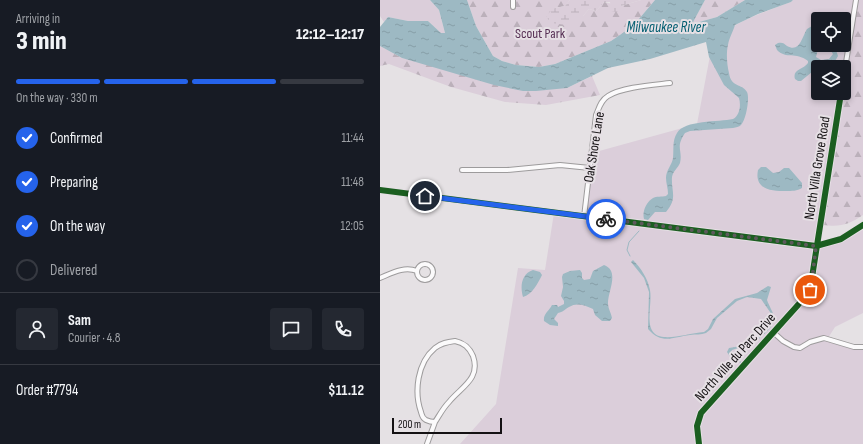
<!DOCTYPE html>
<meta charset="utf-8">
<style>
:root{--surface:#171b24;--page:#242831;--text:#f1f3f6;--muted:#9ea1a6;--line:#363941;--accent:#2563eb}
body{margin:0;font-family:"Sofia Sans Condensed",sans-serif;background:var(--page);color:var(--text);height:100vh;display:flex;flex-direction:column;font-size:15px;white-space:nowrap}
*{box-sizing:border-box;margin:0}
p{font-size:13px;color:var(--muted)}
.icon{flex:none;width:22px;height:22px;fill:none;stroke:currentColor;stroke-width:2;stroke-linecap:round;stroke-linejoin:round}
.map{position:relative;flex:1;overflow:hidden}
.side{display:flex;flex-direction:column;background:var(--surface);width:380px}
.side>*{flex:none}
.fabs{position:absolute;left:431px;top:12px;display:grid;gap:8px}
.fabs a{display:grid;place-items:center;width:40px;height:40px;border-radius:4px;background:var(--surface);box-shadow:0 2px 6px #0003;font-size:20px}
.scale{position:absolute;left:12px;bottom:10px;width:110px;box-sizing:border-box;padding-left:4px;border:2px solid #141113;border-top:0;font-size:11px;line-height:14px;white-space:nowrap;color:#141113;-webkit-text-stroke:3px #e6e0e5;paint-order:stroke}
.pin{position:absolute;display:grid;place-items:center;width:34px;height:34px;color:#fff;margin:-17px;border:2px solid #fff;border-radius:50%;box-shadow:0 1px 4px #0007}
.courier{position:absolute;display:grid;place-items:center;width:40px;height:40px;margin:-20px;border:3px solid #2563eb;border-radius:50%;background:#fff;color:#222;box-shadow:0 1px 5px #0007}
.summary em{font-style:normal;font-weight:800}
.summary div{display:flex;flex-direction:column-reverse}
.summary{display:flex;align-items:center;justify-content:space-between;height:68px;padding:0 16px}
h1{font-size:26px;font-weight:800;line-height:30px}
.bar{display:grid;grid-template-columns:repeat(4,1fr);gap:6px 4px;align-content:center;height:48px;padding:0 16px}
.bar i{height:5px;border-radius:3px;background:var(--line)}
.bar .active{background:var(--accent)}
.bar p{grid-column:span 4}
.line{display:flex;align-items:center;gap:10px;padding:0 16px;border-top:1px solid var(--line)}
.line div{flex:1}
.round{display:grid;place-items:center;flex:none;width:42px;height:42px;border-radius:4px;background:var(--page)}
ol{padding:0 16px;list-style:none}
li{display:flex;align-items:center;gap:12px;height:44px}
li p{margin-inline-start:auto}
li .icon{padding:4px;border-radius:50%;background:var(--accent);color:#fff;stroke-width:4}
li:last-child{color:var(--muted)}
li i{width:22px;height:22px;border:2px solid var(--line);border-radius:50%}
main{display:flex;flex:1;min-height:0}
.map>svg:first-child{display:block}
</style>
<main>
<section class="side">
<div class="summary"><div><h1>3 min</h1><p>Arriving in</p></div><em>12:12–12:17</em></div>
<div class="bar"><i class="active"></i><i class="active"></i><i class="active"></i><i></i><p>On the way · 330 m</p></div>
<ol>
<li><svg class="icon" aria-label="check" viewBox="0 0 24 24"><path d="M5 12l5 5 9-10"/></svg>Confirmed<p>11:44</p></li>
<li><svg class="icon" aria-label="check" viewBox="0 0 24 24"><path d="M5 12l5 5 9-10"/></svg>Preparing<p>11:48</p></li>
<li><svg class="icon" aria-label="check" viewBox="0 0 24 24"><path d="M5 12l5 5 9-10"/></svg>On the way<p>12:05</p></li>
<li><i></i>Delivered</li>
</ol>
<div class="line" style="height:72px"><a class="round"><svg class="icon" aria-label="person" viewBox="0 0 24 24"><circle cx="12" cy="8" r="4"/><path d="M4 21q1-7 8-7t8 7"/></svg></a><div><b>Sam</b><p>Courier · 4.8</p></div><a class="round"><svg class="icon" aria-label="chat" viewBox="0 0 24 24"><path d="M4 5h16v11H9l-5 4z"/></svg></a><a class="round"><svg class="icon" aria-label="phone" viewBox="0 0 24 24"><path d="M5 4h4l2 5-3 2q2 4 5 5l2-3 5 2v4C11 20 4 13 5 4z"/></svg></a></div>
<div class="line" style="height:52px"><div>Order #7794</div><b>$11.12</b></div>
</section>
<div class="map">
<svg width="483" height="444" viewBox="0 0 483 444">
<defs>
<pattern id="forest-firs" width="22" height="20" patternUnits="userSpaceOnUse"><rect width="22" height="20" fill="#dbceda"/><path d="M5 1l3.5 6h-7zM16 11l3.5 6h-7z" fill="#bbb0ba"/></pattern>
<pattern id="wetland-marsh" width="20" height="14" patternUnits="userSpaceOnUse"><rect width="20" height="14" fill="#dbceda"/><path d="M1 5h8M5 5V1M11 12h8M15 12V8" fill="none" stroke="#bbb0ba"/></pattern>
<pattern id="water-ripples" width="26" height="14" patternUnits="userSpaceOnUse"><rect width="26" height="14" fill="#9db9c3"/><path d="M2 4q2-2 4 0t4 0M15 11q2-2 4 0t4 0" fill="none" stroke="#869ea7"/></pattern>
</defs>
<rect width="100%" height="100%" fill="#e5e1e4"/>
<path fill="#dbceda" fill-rule="evenodd" d="M0 0H50L59 10 65 33H61L48 21H28L8 17 4 22 0 16Z
M413 0H476L464 67H438V93H461L436 246 449 243 483 225V313L455 327 448 338 483 347V444H80L116 404 138 268 165 270 174 213 204 216 212 153 317 124 333 40C358 21 381 13 411 2ZM438 19H464V45H438Z"/>
<path fill="url(#forest-firs)" d="M87 0H190L185 6 175 8 203 16 209 9 216 11 224 2 241 6 261 0H275L253 26 231 41 175 64 159 67 136 65 122 61 113 56 96 26Z
M325 0H365L337 17 312 24Z
M478 0H483V215C468 225 461 227 443 225Z
M0 46 22 58 187 88 212 76 220 95 166 105 125 102 71 87 9 64 0 66Z"/>
<path fill="url(#wetland-marsh)" d="M190 0H261L241 6 237 12 231 11 230 2H224L216 11 209 9 203 16 187 25 170 23 166 15 175 8 185 6Z"/>
<path fill="url(#water-ripples)" d="M50 0H87L96 26 113 56 122 61 136 65 159 67 175 64 231 41 253 26 275 0H325L312 24 337 17 365 0H413L411 2 378 14 355 25C353 32 349 38 348 45 346 53 347 65 349 73 351 88 362 83 367 92 370 98 366 120 361 125 359 127 356 127 353 128L310 131 305 133C295 148 303 150 300 163 298 168 293 171 292 177 291 192 298 198 286 212H275L268 220 264 219C262 212 266 202 273 198 276 196 282 197 286 196L288 194C288 188 286 183 286 178 286 170 292 165 293 158 294 149 292 141 297 133 304 120 339 122 353 119 360 115 361 105 359 98L344 85 329 57 326 42 270 59 228 68 187 88 156 91H143L114 85 22 58 0 46V27L8 17 28 21H48L61 33H65L59 10Z
M432 26 438 29 439 45 436 57 441 60 449 59 453 54 451 51 453 45H460L456 50 458 56 454 63 447 67H438L421 81H418L415 79C412 69 423 70 428 63V61C415 51 407 60 397 50L395 45 398 43C402 42 404 43 407 46 420 53 422 37 427 29Z
M381 167H386L393 173 399 172 404 168H409L422 183V188C417 191 412 191 406 191 392 191 374 190 378 170Z
M253 260C261 268 268 279 270 290 273 306 261 335 284 337 296 338 311 333 324 332L328 329 333 319 355 299 377 293 388 286 391 287 387 300C389 306 393 311 394 318 395 328 376 342 367 346 362 348 357 348 352 350L351 352 353 356 361 362V363L351 358 347 352 349 348C353 347 357 347 361 346 370 342 387 331 392 322L390 312 381 299 367 297 357 301 337 318 331 329 326 333C321 335 316 334 310 335 293 337 282 345 268 329L269 292 264 278 251 262Z
M224 265C240 271 228 291 228 303 228 309 231 312 232 318L230 321H222L215 315 213 309C204 305 197 302 189 307 184 310 183 312 178 313L174 319 178 323V326L170 325 164 321C163 314 169 311 172 305H177L178 307 184 304V301L181 296 183 287 182 277 183 274 190 271 200 270 202 273V278L204 280 210 279 213 271Z
M153 270 160 272 162 275C158 283 152 295 143 297 140 287 141 274 153 270Z"/>
<g fill="none" stroke-linecap="round" stroke-linejoin="round">
<path stroke="#9db9c3" stroke-width="1" d="M250 256 247 250 249 242 259 231"/>
<g stroke="#9d9b9c" stroke-width="6">
<path id="minor" d="M133 0V7
M464 75 476 0
M82 170H127L180 165 210 168
M0 190 436 246 461 239 483 225
M204 217 216 115C219 108 221 100 228 96 242 87 273 85 290 83
M37 272a8 8 0 1 1 16 0a8 8 0 1 1-16 0Z
M0 278C12 273 24 266 37 271
M393 332 403 341 414 347 420 348 430 342 444 338 474 347H483
M75 341C84 343 89 347 93 356 101 379 81 387 69 402 63 408 59 416 55 422 52 422 48 421 46 420 42 418 42 415 41 412 34 392 37 363 55 348 61 343 68 342 75 341Z
M47 444 55 422
M319 444 317 426 321 413 418 305 430 290 461 93"/>
</g>
<use href="#minor" stroke="#fbfafb" stroke-width="4"/>
<g stroke="#e6e0e5" stroke-width="8">
<path id="cycleway" d="M0 190 436 246 461 239 483 225
M319 444 317 426 321 413 418 305 430 290 461 93"/>
</g>
<use href="#cycleway" stroke="#1b5e20" stroke-width="6"/>
</g>
<g fill="none" stroke-linecap="round" stroke-linejoin="round">
<path stroke="#5d5a5c" stroke-width="4" stroke-dasharray="0 7.2" d="M226 219 436 246 432 280 430 290"/>
<path stroke="#2563eb" stroke-width="5" d="M45 196 226 219"/>
</g>
<g text-anchor="middle" dominant-baseline="central" stroke-width="4" stroke-linejoin="round" paint-order="stroke">
<g font-size="14" fill="#562f54" stroke="#e6e0e5">
<text x="160" y="33">Scout Park</text>
</g>
<g font-size="14" fill="#141113" stroke="#e6e0e5">
<text transform="translate(214 147) rotate(-81)">Oak Shore Lane</text>
<text transform="translate(437 168) rotate(-81)">North Villa Grove Road</text>
<text transform="translate(355 357) rotate(-48)">North Ville du Parc Drive</text>
</g>
<g font-size="15" font-style="italic" fill="#035e71" stroke="#e6e0e5">
<text x="286" y="27">Milwaukee River</text>
</g>
</g>
</svg>
<div class="fabs">
<a><svg class="icon" aria-label="locate" viewBox="0 0 24 24"><circle cx="12" cy="12" r="6"/><path d="M12 2v4M12 18v4M2 12h4M18 12h4"/></svg></a>
<a><svg class="icon" aria-label="layers" viewBox="0 0 24 24"><path d="M12 4l9 5-9 5-9-5zM3 14l9 5 9-5"/></svg></a>
</div>
<div class="scale">200 m</div>
<div class="pin" style="left:430px;top:290px;background:#ea580c"><svg class="icon" aria-label="bag" viewBox="0 0 24 24"><path d="M5 8h14l-1 12H6zM9 8a3 3 0 0 1 6 0"/></svg></div>
<div class="pin" style="left:45px;top:196px;background:#1f2937"><svg class="icon" aria-label="home" viewBox="0 0 24 24"><path d="M3 11l9-7 9 7M6 9v11h12V9"/></svg></div>
<div class="courier" style="left:226px;top:219px"><svg class="icon" aria-label="bike" viewBox="0 0 24 24"><circle cx="6" cy="16" r="4"/><circle cx="18" cy="16" r="4"/><path d="M6 16l4-8h5l3 8M10 8l3 8H6M13 5h3"/></svg></div>
</div>
</main>
